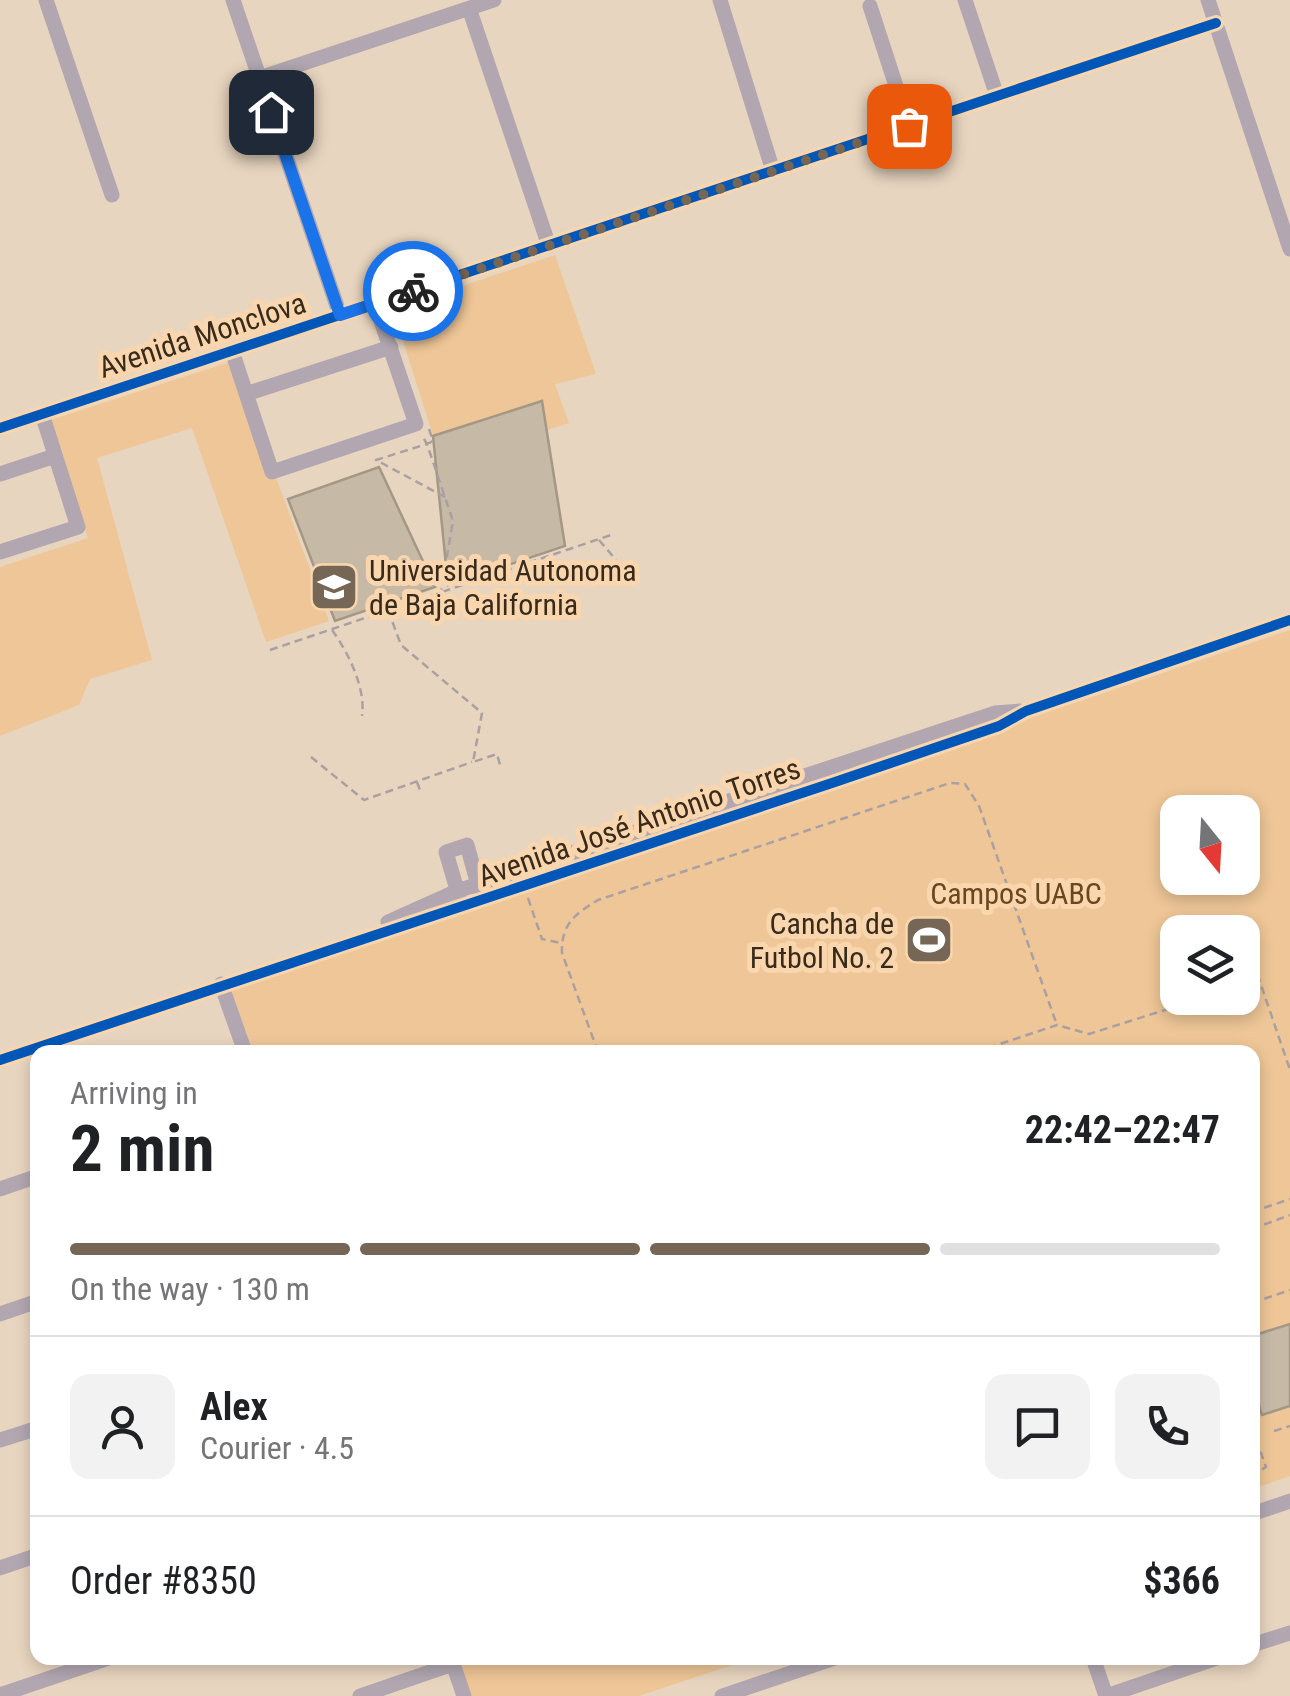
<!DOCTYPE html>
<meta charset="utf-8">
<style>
:root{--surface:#fff;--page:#f2f2f2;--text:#202124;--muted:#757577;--line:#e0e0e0;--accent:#766655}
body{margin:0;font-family:"Roboto Condensed",sans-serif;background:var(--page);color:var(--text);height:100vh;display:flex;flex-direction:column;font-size:38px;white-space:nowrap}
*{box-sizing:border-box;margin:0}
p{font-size:32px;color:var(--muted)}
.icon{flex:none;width:55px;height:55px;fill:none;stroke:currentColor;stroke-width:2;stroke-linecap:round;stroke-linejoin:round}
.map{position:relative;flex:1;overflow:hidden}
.sheet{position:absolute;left:30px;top:1045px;width:1230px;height:620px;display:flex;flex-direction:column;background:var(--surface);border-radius:20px;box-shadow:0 5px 15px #0003}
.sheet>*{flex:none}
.needle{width:65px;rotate:162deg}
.controls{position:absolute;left:1160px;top:795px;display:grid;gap:20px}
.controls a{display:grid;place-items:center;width:100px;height:100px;border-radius:20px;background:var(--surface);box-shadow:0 5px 15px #0003;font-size:50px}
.pin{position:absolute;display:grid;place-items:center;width:85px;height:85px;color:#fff;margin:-42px;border-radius:20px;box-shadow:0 5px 15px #0006}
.courier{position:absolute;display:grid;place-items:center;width:100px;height:100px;margin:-50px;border:8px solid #1a73e8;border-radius:50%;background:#fff;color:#222;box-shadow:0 2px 12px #0007}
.headline em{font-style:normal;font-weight:700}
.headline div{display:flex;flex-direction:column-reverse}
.headline{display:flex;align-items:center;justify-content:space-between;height:170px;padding:0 40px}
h1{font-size:65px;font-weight:700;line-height:75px}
.bar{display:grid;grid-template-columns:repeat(4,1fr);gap:15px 10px;align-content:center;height:120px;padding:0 40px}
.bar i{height:12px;border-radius:8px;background:var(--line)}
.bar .on{background:var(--accent)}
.bar p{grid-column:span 4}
.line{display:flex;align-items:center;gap:25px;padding:0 40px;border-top:2px solid var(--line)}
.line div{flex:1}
.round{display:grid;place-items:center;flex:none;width:105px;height:105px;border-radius:20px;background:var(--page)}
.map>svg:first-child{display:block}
</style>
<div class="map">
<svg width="1290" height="1696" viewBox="0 0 1290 1696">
<rect width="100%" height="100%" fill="#e8d5bf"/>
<path fill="#eec697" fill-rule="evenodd" d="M555 255 596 374 555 384 569 423 442 464 393 309Z
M233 361 329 621 266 642 192 428 97 458 152 660 90 679 79 705 0 736V567L88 538 51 420Z
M1290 630V1476L1253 1489 1252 1052H246L222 985 776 804ZM1178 812H1242V878H1178ZM1178 932H1242V998H1178Z
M458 1658H753L639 1696H472Z"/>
<path fill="#c6baa7" stroke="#a49885" stroke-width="2.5" d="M542 401 565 546 448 585 433 436Z
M379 467 435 587 335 621 288 499Z
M1290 1324V1406L1262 1415 1252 1384V1336Z"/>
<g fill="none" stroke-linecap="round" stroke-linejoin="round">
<path stroke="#aba0a1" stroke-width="2.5" stroke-dasharray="8 5" stroke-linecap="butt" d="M429 429 433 441 427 444 453 521 441 591
M424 439 427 444 376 460 445 497
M599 540 616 560
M388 610 401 645 482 713 473 762 497 754 500 765
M332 630C348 652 366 688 362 716
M270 650 611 535
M311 757 364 800 472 762
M417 782 421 793
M528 898 542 939 561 943
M1242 985 1259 979 1290 1070
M598 1052 562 953C561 924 575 914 598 900L950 783 965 784 979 806 1057 1025
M976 1052 1057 1025 1089 1034 1203 998
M1252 1212 1290 1199
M1252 1229 1290 1215
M1252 1303 1290 1290
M1252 1427 1266 1467 1252 1475
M1274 1431 1290 1426"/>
<path stroke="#b2a7b1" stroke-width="15" d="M46 0 112 195
M233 0 340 315
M720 0 773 171
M965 0 997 96
M1208 0 1290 249
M870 6 909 126
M469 8 549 246
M259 78 494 0
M232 351 272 472 416 424 375 303
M246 394 391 347
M0 428 1216 23
M0 474 55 456
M0 552 78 527 42 414
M460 900 446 852 467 845 480 892
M388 922 457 891 995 713 1020 711
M221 984 245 1052
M0 1060 835 782 999 726 1026 711 1290 620
M0 1189 38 1176
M0 1314 38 1301
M0 1440 38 1428
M1252 1514 1290 1501
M0 1568 38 1555
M1252 1645 1290 1633
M451 1658 464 1696
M1093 1658 1106 1696
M0 1695 109 1658
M360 1696 453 1664
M722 1696 835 1658
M1106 1696 1217 1658"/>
<g stroke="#f9d6ae" stroke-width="16">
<path id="cycleway" d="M0 428 1216 23
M0 1060 835 782 999 726 1026 711 1290 620"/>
</g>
<use href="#cycleway" stroke="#0057b8" stroke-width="10"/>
</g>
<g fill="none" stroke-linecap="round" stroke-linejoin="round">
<path stroke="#766655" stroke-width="10" stroke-dasharray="0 18" d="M413 291 909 126"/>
<path stroke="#1a73e8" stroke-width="12" d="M271 112 340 315 413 291"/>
</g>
<defs>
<g id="university-square" transform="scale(2.5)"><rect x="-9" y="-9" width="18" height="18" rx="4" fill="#766655" stroke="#f9d6ae"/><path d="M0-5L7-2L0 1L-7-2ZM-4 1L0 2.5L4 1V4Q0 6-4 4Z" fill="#fff"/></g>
<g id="stadium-square" transform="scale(2.5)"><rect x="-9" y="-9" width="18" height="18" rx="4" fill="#766655" stroke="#f9d6ae"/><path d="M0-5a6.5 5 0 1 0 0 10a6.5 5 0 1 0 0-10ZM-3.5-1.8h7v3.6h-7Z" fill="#fff"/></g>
</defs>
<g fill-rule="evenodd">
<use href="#university-square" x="334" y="587"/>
<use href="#stadium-square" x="929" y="940"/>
</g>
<g text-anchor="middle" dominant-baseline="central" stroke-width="10" stroke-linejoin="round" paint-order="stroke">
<g font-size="30" fill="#392b1c" stroke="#f9d6ae">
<text transform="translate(202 335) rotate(-18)">Avenida Monclova</text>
<text transform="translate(639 822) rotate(-19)">Avenida José Antonio Torres</text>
</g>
<g font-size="30" fill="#392b1c" stroke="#f9d6ae" text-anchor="start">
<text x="369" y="570">Universidad Autonoma<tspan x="369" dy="34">de Baja California</tspan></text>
<text x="894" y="923" text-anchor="end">Cancha de<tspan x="894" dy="34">Futbol No. 2</tspan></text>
</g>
<g font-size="30" fill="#69481e" stroke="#f9d6ae">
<text x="1016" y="893">Campos UABC</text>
</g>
</g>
</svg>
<div class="controls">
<a><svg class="needle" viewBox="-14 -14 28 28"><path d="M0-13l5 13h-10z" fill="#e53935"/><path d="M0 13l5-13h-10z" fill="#757577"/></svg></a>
<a><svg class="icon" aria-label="layers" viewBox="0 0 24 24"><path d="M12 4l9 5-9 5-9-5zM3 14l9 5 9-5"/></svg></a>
</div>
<div class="pin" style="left:909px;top:126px;background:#ea580c"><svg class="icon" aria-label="bag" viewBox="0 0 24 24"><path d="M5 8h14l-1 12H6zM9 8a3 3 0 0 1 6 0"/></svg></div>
<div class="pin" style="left:271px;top:112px;background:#1f2937"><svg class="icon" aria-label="home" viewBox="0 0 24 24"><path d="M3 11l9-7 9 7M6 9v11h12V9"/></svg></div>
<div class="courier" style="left:413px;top:291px"><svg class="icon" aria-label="bike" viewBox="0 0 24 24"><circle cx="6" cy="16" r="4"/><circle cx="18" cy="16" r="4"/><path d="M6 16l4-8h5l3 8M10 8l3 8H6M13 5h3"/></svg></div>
<section class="sheet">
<div class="headline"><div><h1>2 min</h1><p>Arriving in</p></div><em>22:42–22:47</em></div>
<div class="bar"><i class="on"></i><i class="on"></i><i class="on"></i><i></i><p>On the way · 130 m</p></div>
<div class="line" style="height:180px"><a class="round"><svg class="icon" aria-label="person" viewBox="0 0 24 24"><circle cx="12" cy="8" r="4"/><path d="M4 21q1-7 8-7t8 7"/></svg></a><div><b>Alex</b><p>Courier · 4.5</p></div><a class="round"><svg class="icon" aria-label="chat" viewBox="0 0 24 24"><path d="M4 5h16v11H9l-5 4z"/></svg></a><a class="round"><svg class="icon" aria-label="phone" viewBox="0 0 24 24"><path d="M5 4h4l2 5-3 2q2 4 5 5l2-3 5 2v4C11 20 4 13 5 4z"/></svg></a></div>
<div class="line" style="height:130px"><div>Order #8350</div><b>$366</b></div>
</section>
</div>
